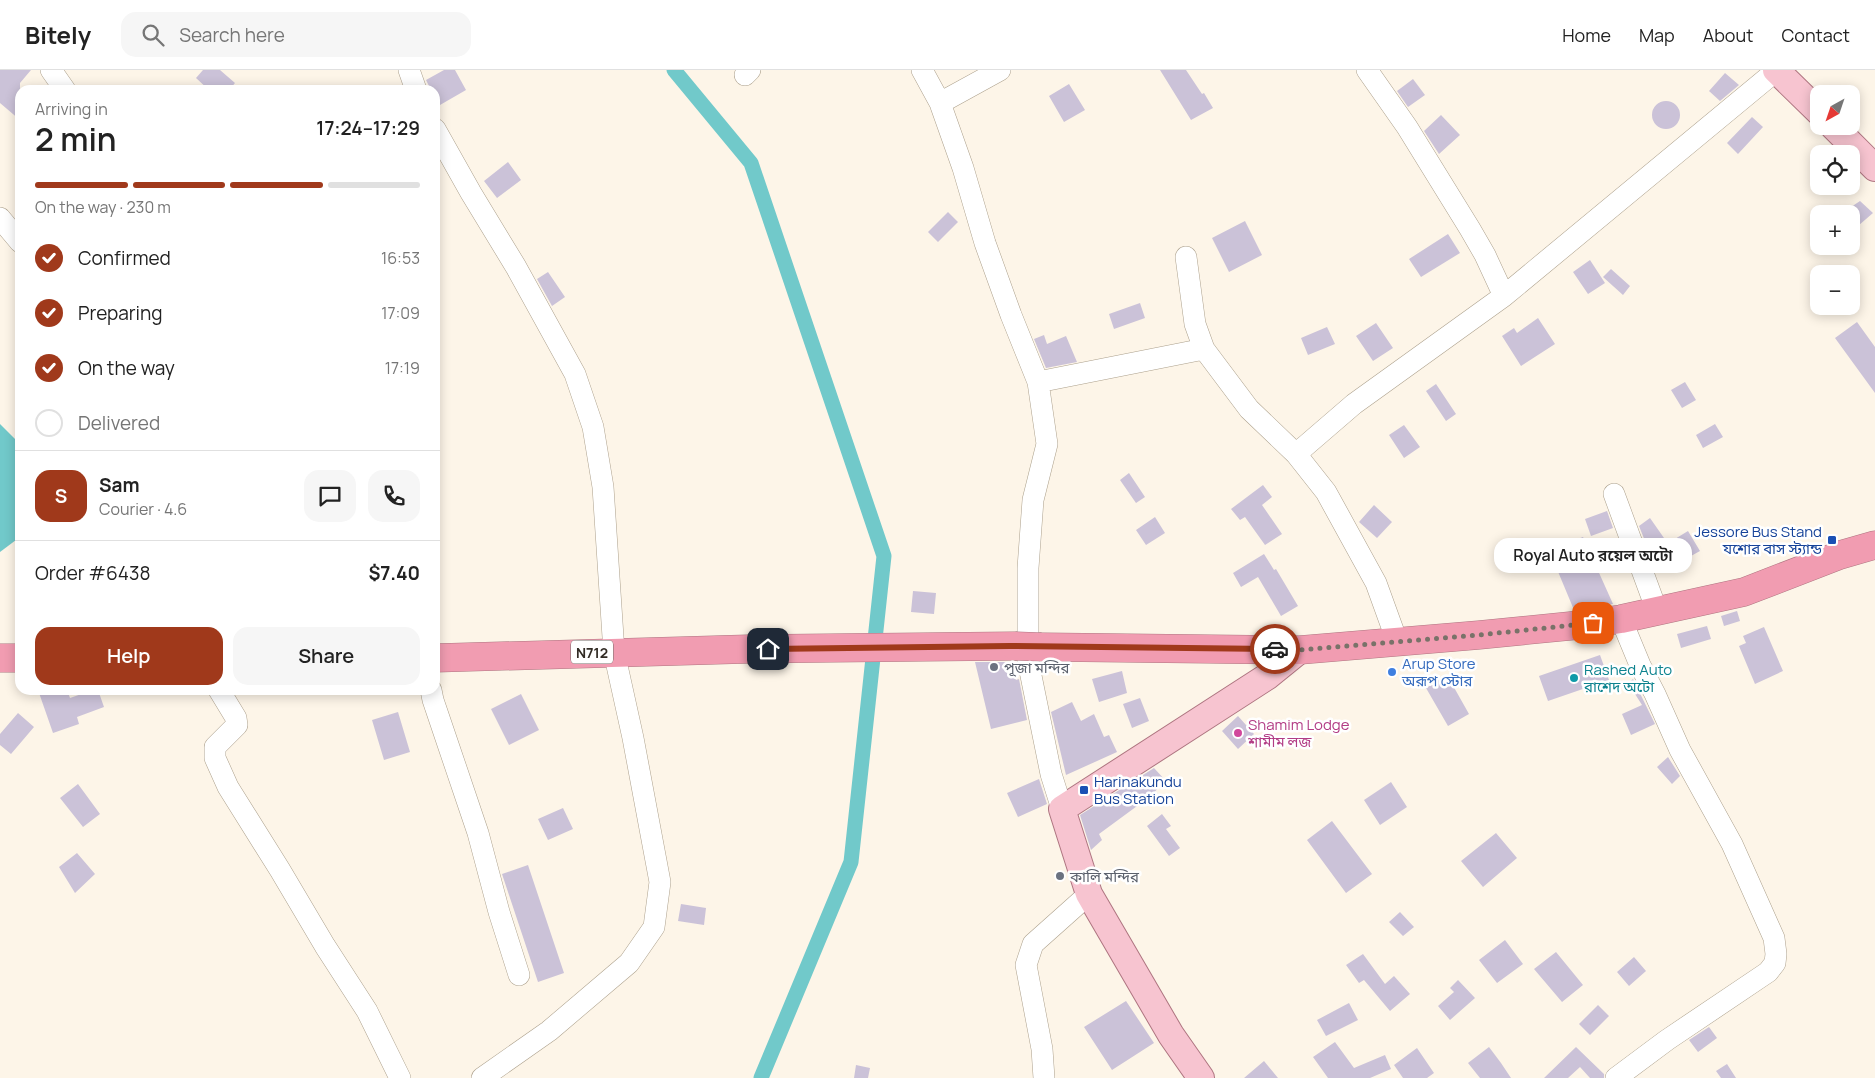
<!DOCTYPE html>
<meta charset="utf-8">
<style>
:root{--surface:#fff;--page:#f6f6f6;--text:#222;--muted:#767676;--line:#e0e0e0;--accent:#a0391b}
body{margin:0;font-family:Manrope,"Noto Sans Bengali",sans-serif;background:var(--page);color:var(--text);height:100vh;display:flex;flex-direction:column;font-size:19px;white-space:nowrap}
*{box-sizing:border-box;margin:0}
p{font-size:16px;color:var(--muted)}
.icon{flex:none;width:28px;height:28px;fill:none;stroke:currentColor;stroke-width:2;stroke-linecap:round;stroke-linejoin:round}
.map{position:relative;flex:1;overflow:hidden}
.details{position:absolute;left:15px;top:15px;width:425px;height:610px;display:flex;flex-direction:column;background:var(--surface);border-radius:15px;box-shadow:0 2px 12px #0003}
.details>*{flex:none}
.needle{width:32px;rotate:220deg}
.controls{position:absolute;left:1810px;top:15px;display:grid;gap:10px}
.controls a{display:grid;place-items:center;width:50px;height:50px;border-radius:10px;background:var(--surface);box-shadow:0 2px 12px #0003;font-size:25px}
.pin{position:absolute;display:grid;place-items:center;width:42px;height:42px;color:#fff;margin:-21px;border-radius:10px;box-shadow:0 2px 8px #0006}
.courier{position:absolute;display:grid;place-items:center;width:50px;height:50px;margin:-25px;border:4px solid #a0391b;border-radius:50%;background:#fff;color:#222;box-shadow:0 1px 6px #0007}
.bubble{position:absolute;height:35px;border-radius:15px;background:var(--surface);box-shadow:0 2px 12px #0003;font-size:16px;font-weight:600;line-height:35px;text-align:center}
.summary em{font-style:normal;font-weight:600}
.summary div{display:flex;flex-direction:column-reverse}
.summary{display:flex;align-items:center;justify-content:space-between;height:85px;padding:0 20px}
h1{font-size:32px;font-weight:600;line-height:38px}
.bar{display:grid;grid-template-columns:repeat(4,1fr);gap:8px 5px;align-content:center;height:60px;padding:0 20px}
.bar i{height:6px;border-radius:4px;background:var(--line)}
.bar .selected{background:var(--accent)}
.bar p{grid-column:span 4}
.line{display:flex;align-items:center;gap:12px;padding:0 20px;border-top:1px solid var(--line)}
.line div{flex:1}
.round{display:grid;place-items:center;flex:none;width:52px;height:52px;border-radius:15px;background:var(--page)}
ol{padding:0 20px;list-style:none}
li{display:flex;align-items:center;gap:15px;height:55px}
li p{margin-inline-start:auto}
li .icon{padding:5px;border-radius:50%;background:var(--accent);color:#fff;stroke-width:4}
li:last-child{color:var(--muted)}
li i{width:28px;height:28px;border:2px solid var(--line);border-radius:50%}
.button{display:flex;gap:10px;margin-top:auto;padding:10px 20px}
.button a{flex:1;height:58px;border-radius:15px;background:var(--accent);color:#fff;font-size:20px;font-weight:600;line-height:58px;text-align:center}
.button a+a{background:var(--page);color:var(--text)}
header{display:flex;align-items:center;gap:30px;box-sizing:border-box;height:70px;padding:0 25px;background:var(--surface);border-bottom:1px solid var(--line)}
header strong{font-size:24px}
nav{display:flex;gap:28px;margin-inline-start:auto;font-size:18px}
.search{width:350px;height:45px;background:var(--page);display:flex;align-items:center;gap:12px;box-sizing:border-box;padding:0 18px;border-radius:15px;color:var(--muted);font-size:19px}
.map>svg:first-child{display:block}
</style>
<header>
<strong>Bitely</strong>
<div class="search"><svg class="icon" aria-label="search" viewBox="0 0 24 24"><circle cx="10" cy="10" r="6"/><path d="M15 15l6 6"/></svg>Search here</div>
<nav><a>Home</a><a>Map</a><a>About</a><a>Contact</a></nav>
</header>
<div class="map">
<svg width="1875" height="1008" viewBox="0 0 1875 1008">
<rect width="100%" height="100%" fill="#fdf5e8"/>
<path fill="#71c9ca" d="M0 354 20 374V467L0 482Z"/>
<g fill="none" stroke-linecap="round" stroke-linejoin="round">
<path stroke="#71c9ca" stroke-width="15" d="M674 0 751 93 884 486 851 792 761 1008"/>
</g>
<path fill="#cbc2d8" d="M0 0H31L20 13V50L0 33Z
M203 0H220L235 13 229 20H209L196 8Z
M444 0H455L466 20 440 35 435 27V20H431L426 10Z
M1160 0H1186L1202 24 1204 23 1213 38 1191 50Z
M1725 3 1739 15 1720 31 1709 21Z
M1413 9 1425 25 1408 37 1397 21Z
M1069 14 1085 40 1064 52 1049 26Z
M1652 45a14 14 0 1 1 28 0a14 14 0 1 1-28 0Z
M1441 45 1460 65 1439 84 1424 61Z
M1752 47 1763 57 1738 84 1727 73Z
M508 92 521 110 497 128 484 111Z
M1860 131 1873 143 1851 162V137Z
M948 142 958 152 938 172 928 162Z
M1245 151 1262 185 1229 202 1212 168Z
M1448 164 1460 183 1421 207 1409 189Z
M1590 190 1605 213 1588 224 1573 202Z
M1611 199 1630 216 1623 225 1603 207Z
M548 202 565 227 552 236 537 209Z
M1140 233 1145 248 1114 259 1109 244Z
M1538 248 1555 274 1521 296 1502 266 1514 258 1517 263Z
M1857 252 1875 277V323L1835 268Z
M1376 253 1393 278 1373 291 1356 266Z
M1327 257 1335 274 1308 285 1301 268Z
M1044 265 1047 274 1066 266 1077 292 1046 298 1034 269Z
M1685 312 1696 330 1682 338 1671 320Z
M1436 314 1456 344 1446 351 1426 321Z
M1715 354 1723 367 1703 378 1696 365Z
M1404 355 1420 377 1404 388 1389 365Z
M1129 403 1145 427 1136 433 1120 410Z
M1263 415 1272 427 1262 435 1282 464 1265 475 1245 447 1240 450 1231 439Z
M1374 435 1392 452 1377 468 1359 452Z
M1607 441 1613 458 1591 466 1585 449Z
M1155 447 1165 463 1146 475 1136 460Z
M1650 448 1664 468 1649 478 1645 471 1639 456Z
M1688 461 1700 481 1682 491 1670 472Z
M1583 467 1613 534 1574 540 1549 480Z
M1264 484 1274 500 1276 499 1298 536 1281 546 1258 507 1241 517 1233 503Z
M913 521 936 523 934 544 911 542Z
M1737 541 1740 551 1724 556 1721 546Z
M1707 556 1711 569 1681 578 1677 564Z
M1764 557 1783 601 1755 614 1739 576 1746 573 1743 566Z
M1600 585 1609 610 1548 631 1539 606Z
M975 592H1012L1016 610 1019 609 1027 650 991 659Z
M1122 601 1127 623 1099 632 1092 609Z
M1447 605 1469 644 1448 656 1426 618Z
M1633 609 1655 654 1631 665 1622 644 1642 635 1628 613Z
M38 620H67L70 628 93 620H98L104 637 77 647 79 654 53 663Z
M521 624 539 660 509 675 491 639Z
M1140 628 1149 651 1132 658 1123 634Z
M1072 632 1081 651 1094 644 1104 667 1109 665 1117 682 1066 705 1051 642Z
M398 642 410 682 384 690 372 650Z
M18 643 34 657 11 684 0 675V664Z
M1238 646 1254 664 1238 679 1222 661Z
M1668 687 1680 706 1672 714 1657 697Z
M1154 698 1166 711 1148 728 1099 764 1102 770 1091 780 1080 745Z
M1039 709 1047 734 1018 747 1007 723Z
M1391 712 1407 737 1380 755 1364 730Z
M78 714 100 744 83 757 60 728Z
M563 738 573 759 548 770 538 749Z
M1162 744 1171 756 1166 759 1180 778 1169 786 1147 756Z
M1332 751 1372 804 1346 823 1307 770Z
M1496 763 1517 788 1483 817 1461 791Z
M77 783 95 804 75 823 59 797Z
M528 795 564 903 538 912 502 804Z
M681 834 706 838 704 855 678 851Z
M1400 842 1414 857 1403 866 1389 852Z
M1505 870 1523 894 1497 913 1479 890Z
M1556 882 1583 915 1562 932 1534 899Z
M1363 884 1385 914 1394 906 1410 924 1390 941 1364 910 1359 913 1346 895Z
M1634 887 1646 901 1629 916 1617 902Z
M1458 910 1475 928 1450 950 1438 936 1454 922 1450 918Z
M1126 931 1154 973 1112 1000 1084 957Z
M1349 933 1358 950 1326 966 1317 950Z
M1598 935 1609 946 1590 965 1579 954Z
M1709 957 1717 968 1698 982 1689 970Z
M1335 972 1354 998 1385 985 1391 999 1370 1008H1328L1313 987Z
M1489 977 1501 993 1511 1008H1480L1468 993Z
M1576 977 1604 1004V1008H1590L1580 997 1568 1008H1544Z
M1417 978 1434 1003 1427 1008H1403L1394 995Z
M1264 991 1278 1008H1244Z
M1727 994 1736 1008H1721L1716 1001Z
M856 995 870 998 868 1008H854Z"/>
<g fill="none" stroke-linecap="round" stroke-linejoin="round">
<g stroke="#aca08c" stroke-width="22">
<path id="minor" d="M51 0 65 20
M409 0 416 20
M922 0 940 33 963 98 985 173 1011 245 1038 312 1047 374 1033 430 1028 498V591L1051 704 1062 739
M1367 0 1407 57 1470 159 1485 185 1504 226
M745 5 750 0
M940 33 1000 0
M435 59 471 123 516 197 575 304 593 357 603 417 614 582 633 668 660 812 654 857 629 893 549 961 482 1008
M0 148 20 172
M1186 187 1195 254 1204 279 1249 339 1296 384 1326 422 1376 513 1393 560 1395 571
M1038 312 1204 279
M1296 384 1354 334 1504 226 1777 0
M1614 424 1657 541
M219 620 236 648 237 655 215 677V688L228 717 280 800 325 876 367 941 400 1008
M431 620 433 630 478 763 499 842 519 905
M1044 1008 1042 979 1026 895 1033 874 1089 824
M1616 1008 1667 970 1768 902 1775 893 1776 884 1774 868 1732 774 1680 680 1655 624 1640 595 1621 549"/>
</g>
<g stroke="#ae7580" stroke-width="28">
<path id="major" d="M1776 0 1819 42
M1833 56 1875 98
M1201 1008 1171 965 1089 824 1062 739 1268 606 1300 580"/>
</g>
<g stroke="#ae7580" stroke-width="29">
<path id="highway" d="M1041 577 1300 580 1479 565 1580 555 1621 549 1744 522 1840 485 1875 475
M0 588H20
M435 588 749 579 1015 576"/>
</g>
<use href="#minor" stroke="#fff" stroke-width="21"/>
<use href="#major" stroke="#f7c4d0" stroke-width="26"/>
<use href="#highway" stroke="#f19cb1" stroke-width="28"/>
<g stroke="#ae7580" stroke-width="29" stroke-linecap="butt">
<path id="highway-bridge" d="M1015 576 1041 577"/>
</g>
<use href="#highway-bridge" stroke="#f19cb1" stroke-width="28"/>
</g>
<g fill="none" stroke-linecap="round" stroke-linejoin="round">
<path stroke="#797269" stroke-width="5" stroke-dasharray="0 9" d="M1275 579 1300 580 1479 565 1593 553"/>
<path stroke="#a0391b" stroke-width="6" d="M768 579 1009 576 1275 579"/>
</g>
<g fill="#1a4fb4" stroke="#fff" stroke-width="2">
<rect x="1827" y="465" width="10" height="10" rx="2.5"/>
<rect x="1079" y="715" width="10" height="10" rx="2.5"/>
</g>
<g fill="#6b7280" stroke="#fff" stroke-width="2">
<circle cx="994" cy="597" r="5"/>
<circle cx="1060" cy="806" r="5"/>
</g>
<circle fill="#3f7fe0" stroke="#fff" stroke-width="2" cx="1392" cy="602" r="5"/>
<circle fill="#0f9aa8" stroke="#fff" stroke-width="2" cx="1574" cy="608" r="5"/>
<circle fill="#d1479c" stroke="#fff" stroke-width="2" cx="1238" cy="663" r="5"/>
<g text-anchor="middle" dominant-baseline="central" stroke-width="5" stroke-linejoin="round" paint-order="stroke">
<rect fill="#fff" stroke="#706b66" stroke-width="1" x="571" y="570.5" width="42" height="23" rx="4"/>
<g font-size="14" font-weight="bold" fill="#322c25">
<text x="592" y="582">N712</text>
</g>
<g font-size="15" fill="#164399" stroke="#fff" text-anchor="end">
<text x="1822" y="461">Jessore Bus Stand<tspan x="1822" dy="17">যশোর বাস স্ট্যান্ড</tspan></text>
<text x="1094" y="711" text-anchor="start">Harinakundu<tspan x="1094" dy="17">Bus Station</tspan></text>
</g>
<g font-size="15" fill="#366cbe" stroke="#fff" text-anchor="start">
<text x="1402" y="593">Arup Store<tspan x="1402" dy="17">অরূপ স্টোর</tspan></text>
</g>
<g font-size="15" fill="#5b616d" stroke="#fff" text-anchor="start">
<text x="1004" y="597">পূজা মন্দির</text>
<text x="1070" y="806">কালি মন্দির</text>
</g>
<g font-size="15" fill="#0d838f" stroke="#fff" text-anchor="start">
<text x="1584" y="599">Rashed Auto<tspan x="1584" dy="17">রাশেদ অটো</tspan></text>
</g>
<g font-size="15" fill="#b23c85" stroke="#fff" text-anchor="start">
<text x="1248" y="654">Shamim Lodge<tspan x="1248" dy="17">শামীম লজ</tspan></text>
</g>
</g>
</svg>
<div class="controls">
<a><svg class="needle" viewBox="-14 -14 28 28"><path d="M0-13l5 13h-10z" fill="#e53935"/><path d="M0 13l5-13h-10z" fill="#767676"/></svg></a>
<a><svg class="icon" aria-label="locate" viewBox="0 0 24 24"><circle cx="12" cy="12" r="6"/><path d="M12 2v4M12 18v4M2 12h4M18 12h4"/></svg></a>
<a>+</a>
<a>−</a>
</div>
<div class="pin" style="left:1593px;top:553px;background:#ea580c"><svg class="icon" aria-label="bag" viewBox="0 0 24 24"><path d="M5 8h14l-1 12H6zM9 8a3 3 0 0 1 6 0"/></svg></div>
<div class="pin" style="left:768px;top:579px;background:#1f2937"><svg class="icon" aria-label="home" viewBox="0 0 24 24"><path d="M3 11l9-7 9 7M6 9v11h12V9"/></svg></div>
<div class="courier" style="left:1275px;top:579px"><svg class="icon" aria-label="car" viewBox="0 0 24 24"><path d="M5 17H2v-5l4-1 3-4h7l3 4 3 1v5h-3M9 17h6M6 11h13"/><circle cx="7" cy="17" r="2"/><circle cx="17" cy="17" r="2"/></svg></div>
<div class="bubble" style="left:1494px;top:468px;width:198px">Royal Auto রয়েল অটো</div>
<section class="details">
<div class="summary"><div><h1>2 min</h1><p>Arriving in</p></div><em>17:24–17:29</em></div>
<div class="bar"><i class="selected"></i><i class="selected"></i><i class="selected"></i><i></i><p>On the way · 230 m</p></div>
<ol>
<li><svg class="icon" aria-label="check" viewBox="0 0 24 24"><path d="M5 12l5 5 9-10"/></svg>Confirmed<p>16:53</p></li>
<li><svg class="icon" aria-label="check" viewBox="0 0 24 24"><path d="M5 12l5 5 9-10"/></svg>Preparing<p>17:09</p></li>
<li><svg class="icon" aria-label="check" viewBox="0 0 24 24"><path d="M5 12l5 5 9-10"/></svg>On the way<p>17:19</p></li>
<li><i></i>Delivered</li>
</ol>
<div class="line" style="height:90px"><b class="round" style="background:var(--accent);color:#fff">S</b><div><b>Sam</b><p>Courier · 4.6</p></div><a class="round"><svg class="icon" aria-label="chat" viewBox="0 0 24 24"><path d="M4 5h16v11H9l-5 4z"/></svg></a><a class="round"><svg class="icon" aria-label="phone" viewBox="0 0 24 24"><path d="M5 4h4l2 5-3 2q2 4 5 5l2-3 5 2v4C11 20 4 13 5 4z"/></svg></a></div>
<div class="line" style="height:65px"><div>Order #6438</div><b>$7.40</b></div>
<div class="button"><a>Help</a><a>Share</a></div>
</section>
</div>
